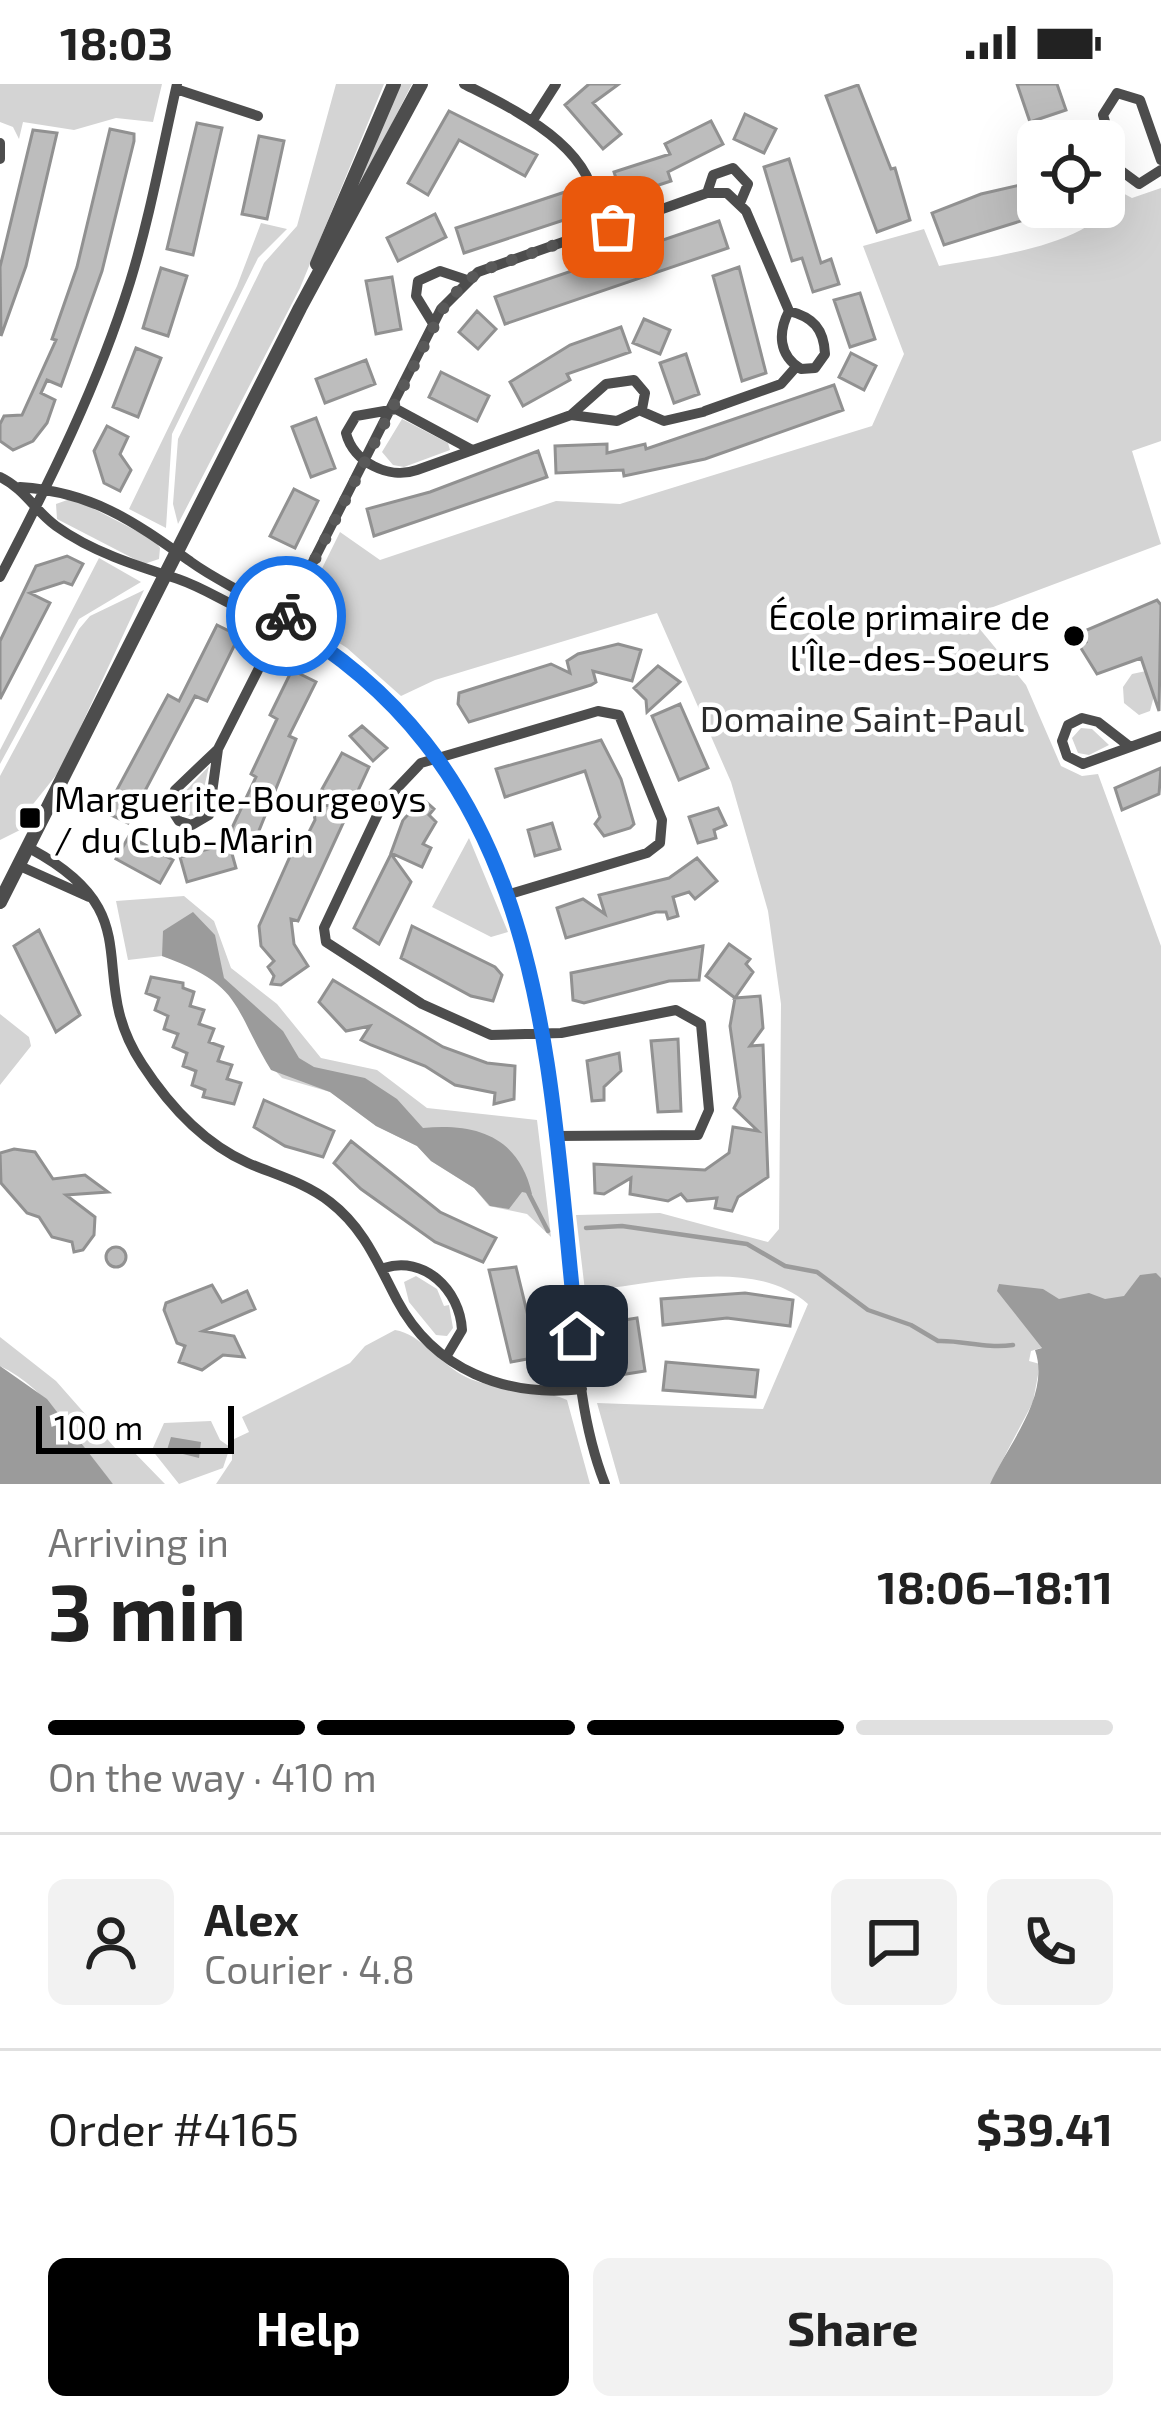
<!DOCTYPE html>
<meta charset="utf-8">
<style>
:root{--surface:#fff;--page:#f2f2f2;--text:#222;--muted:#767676;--line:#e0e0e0;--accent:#000}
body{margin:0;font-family:"Exo 2",sans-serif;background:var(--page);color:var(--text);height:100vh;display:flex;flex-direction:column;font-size:45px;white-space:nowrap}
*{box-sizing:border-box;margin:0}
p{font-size:39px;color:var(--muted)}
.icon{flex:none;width:66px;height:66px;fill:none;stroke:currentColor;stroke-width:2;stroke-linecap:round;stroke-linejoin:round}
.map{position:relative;height:1400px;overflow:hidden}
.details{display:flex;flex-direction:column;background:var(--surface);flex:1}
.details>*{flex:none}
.buttons{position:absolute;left:1017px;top:36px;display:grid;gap:24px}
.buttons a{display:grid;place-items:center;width:108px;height:108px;border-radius:18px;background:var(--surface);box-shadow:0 12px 48px #0002;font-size:60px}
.scale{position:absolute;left:36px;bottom:30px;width:198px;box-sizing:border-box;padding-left:12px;border:6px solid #000;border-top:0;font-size:33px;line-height:42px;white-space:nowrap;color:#000;-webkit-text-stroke:9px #fff;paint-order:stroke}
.pin{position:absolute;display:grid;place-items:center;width:102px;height:102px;color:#fff;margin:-51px;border-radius:24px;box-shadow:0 6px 18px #0006}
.courier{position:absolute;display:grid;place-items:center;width:120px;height:120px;margin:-60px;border:9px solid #1a73e8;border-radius:50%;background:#fff;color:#222;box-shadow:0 3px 15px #0007}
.summary em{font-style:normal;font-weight:700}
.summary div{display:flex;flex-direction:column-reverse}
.summary{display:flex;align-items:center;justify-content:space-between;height:204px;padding:0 48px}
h1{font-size:78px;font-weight:700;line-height:90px}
.bar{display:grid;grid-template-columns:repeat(4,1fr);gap:18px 12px;align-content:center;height:144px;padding:0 48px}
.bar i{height:15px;border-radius:9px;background:var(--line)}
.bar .current{background:var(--accent)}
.bar p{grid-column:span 4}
.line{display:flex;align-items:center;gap:30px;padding:0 48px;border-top:3px solid var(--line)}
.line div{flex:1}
.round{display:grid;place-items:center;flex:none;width:126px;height:126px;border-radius:18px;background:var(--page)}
.action{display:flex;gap:24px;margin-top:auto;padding:24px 48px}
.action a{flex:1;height:138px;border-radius:18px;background:var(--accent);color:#fff;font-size:48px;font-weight:700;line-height:138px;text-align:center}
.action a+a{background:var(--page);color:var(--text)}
.status{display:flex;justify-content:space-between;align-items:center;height:84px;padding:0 60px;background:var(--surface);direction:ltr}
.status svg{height:33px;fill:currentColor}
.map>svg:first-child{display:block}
</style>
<div class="status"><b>18:03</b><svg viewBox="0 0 49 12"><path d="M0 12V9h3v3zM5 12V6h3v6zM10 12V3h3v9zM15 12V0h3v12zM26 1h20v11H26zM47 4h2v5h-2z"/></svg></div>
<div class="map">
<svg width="1161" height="1400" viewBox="0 0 1161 1400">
<rect width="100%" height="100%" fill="#fff"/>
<path fill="#d4d4d4" d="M0 0H162L153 38 116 34 74 46 23 38 19 55 13 43 0 38Z
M336 0H384L300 204 178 440 173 420 178 355 264 179 297 142Z
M401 0H412L347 128 343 126Z
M1161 104V357L1132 367 1161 460 969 532 1026 601 1061 682 1082 692 1098 690 1161 862V1268L1047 1262 1031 1267 1029 1277 1040 1280 1033 1318 990 1400H620L597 1319 763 1325 808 1220C753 1171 652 1201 585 1207L576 1131 660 1129 768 1158 779 1145 781 920 768 827 731 698 657 529 435 596 401 612 347 564 305 537 309 530 302 525 340 448 380 476 556 417 620 420 872 342 904 270 863 162 924 145 939 182C987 173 1101 162 1119 107L1132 114Z
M261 139 287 145 258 174 172 350 166 444 129 425 237 202Z
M402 335 448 359 450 366 404 383 393 381 382 368Z
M73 414 154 456 160 464 159 475 144 480 57 435 56 420Z
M99 474 141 498 79 535 0 680V666Z
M144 506 61 685 26 729 22 745 0 756V692L79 545 90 532Z
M1146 587 1154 612 1150 627 1139 631 1124 619 1123 603 1132 590Z
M1081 644 1092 645 1109 661 1089 671 1078 669 1072 654Z
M209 682 198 731 187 732 178 715Z
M469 754 508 848 491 853 432 823Z
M184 812 214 837 231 884 277 920 321 974 377 986 427 1024 537 1036 551 1153 527 1130 489 1122 474 1104 431 1077 417 1062 376 1042 330 1008 282 994 267 978 237 917 197 883 162 872 128 876 116 817Z
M0 930 29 953 31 962 0 1001Z
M416 1192 437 1205 444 1222 449 1221 453 1244 447 1252 436 1251 409 1218 404 1198Z
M395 1246C421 1250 441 1281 466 1293 497 1308 549 1306 567 1316L590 1400H216L232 1376V1356L249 1348 242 1333 350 1279 365 1262Z
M0 1253 56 1297 116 1365 130 1364 165 1400H113C78 1359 50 1306 0 1282Z
M211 1337 220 1356 230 1363 223 1384 179 1400 152 1366 164 1339Z"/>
<path fill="#9b9b9b" d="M193 828 215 851 224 894 283 947 299 974 314 983 365 994 397 1015 423 1044C479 1039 519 1054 532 1110L522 1108 509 1125 490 1122 474 1104 431 1077 417 1062 376 1042 330 1008 271 986C231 920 243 902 162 872L163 847Z
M1156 1189 1161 1194V1400H990C1008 1360 1051 1312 1035 1266L1042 1264 997 1207 999 1200 1043 1205 1059 1215 1089 1209 1105 1215 1124 1212 1140 1191Z
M0 1282 47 1315 113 1400H0Z
M171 1353 201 1358 199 1374 167 1366Z"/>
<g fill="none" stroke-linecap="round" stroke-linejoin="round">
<path stroke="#9b9b9b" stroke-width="4.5" d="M527 1106 548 1147
M586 1144 622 1142 747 1160 785 1182 817 1188 868 1226 911 1241 938 1257C963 1256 985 1265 1013 1261"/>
</g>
<path fill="#bdbdbd" stroke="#919191" stroke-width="3" d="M589 0H619L593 19 621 50 603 65 565 21Z
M1017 0H1057L1066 26 1030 38Z
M858 1 891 85 895 84 910 136 877 148 826 12Z
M449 27 537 71 525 92 459 56 428 111 408 99Z
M745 30 776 45 764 69 734 55Z
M711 37 723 60 668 88 671 97 622 113 614 88 670 70 665 60Z
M197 39 222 44 193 171 167 165Z
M110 45 134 50V57L102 187 61 302 47 296 41 309 55 316 47 339 33 357 13 366 0 357V340L4 332 22 331 56 256 52 255 77 183Z
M33 46 57 49 26 182 1 252 0 183Z
M259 52 284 57 267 135 242 130Z
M789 75 821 179 831 175 839 200 813 208 802 174 792 177 764 83Z
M1038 97V123L1059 125 944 161 932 129 981 110Z
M568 107 576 132 464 169 456 144Z
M435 130 446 153 398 177 387 154Z
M719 137 728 164 505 240 495 213Z
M739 183 766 289 742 297 713 192Z
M161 184 187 192 168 252 143 244Z
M392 193 401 245 376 250 366 197Z
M860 209 875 255 850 263 834 216Z
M477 227 496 245 478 265 459 248Z
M644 235 670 246 660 270 633 259Z
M621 243 630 268 567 290 570 296 523 322 510 298 570 261Z
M136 264 161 274 138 333 113 323Z
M851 269 876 282 864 306 839 293Z
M686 270 699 310 674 319 660 279Z
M366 276 375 300 325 319 316 295Z
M441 288 489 312 477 337 429 313Z
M834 301 843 326 705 375 624 392 623 386 556 389 555 362 607 360V369L645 360 646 365Z
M316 334 335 384 311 393 292 343Z
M107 342 128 353 120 370 131 386 120 407 104 399 94 367Z
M538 367 547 393 374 452 367 425 430 408Z
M294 405 318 417 295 464 270 452Z
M67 472 83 480 72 501 64 498 30 509 50 519 0 615V557L36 482Z
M1157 516 1161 521 1159 627 1141 574 1097 590 1079 561 1086 558 1082 548Z
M217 541 239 552 207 617 195 612 128 739 105 728 168 611 179 617Z
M618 560 641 566 632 597 593 587 596 598 591 601 469 638 458 620 459 609 551 580 570 589 567 577 578 570Z
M658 582 680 598 647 628 646 616 634 604Z
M292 586 316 598 289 652 296 655 254 759 230 748 256 693 251 690 277 635 270 631Z
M680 620 708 684 679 696 652 632Z
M362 642 387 664 373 677 350 652Z
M601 656 621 695 634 740 630 744 604 752 595 740 600 733 585 687 505 713 496 685Z
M342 669 369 683 298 837 291 835 294 860 308 882 281 901 271 900 274 892 268 883 274 877 261 862 259 842 296 759 302 762 315 736 313 722 348 721 321 707Z
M1161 684 1159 710 1122 726 1115 704Z
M423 715 434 725 429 731 436 738 423 760 431 764 422 783 391 769 403 736Z
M718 724 726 741 714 746 716 754 698 759 689 733Z
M552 739 560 765 535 772 528 746Z
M129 752 173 776 160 799 116 775Z
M229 759 236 784 187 798 180 773Z
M391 770 411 798 379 860 354 844Z
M697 774 717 797 695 815 689 808 673 813 678 832 668 835 666 828H656L566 854 557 824 583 815 605 830 599 811 669 794Z
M412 842 495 883 502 891 493 917 471 912 401 874Z
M39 846 80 931 56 948 14 862Z
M729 860 750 875 746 880 753 888 735 914 760 912 761 921 763 944 750 962 763 961 768 1093 738 1113 732 1127 715 1124 717 1114 687 1117 681 1110 668 1117 630 1110 631 1094 604 1110 595 1109 594 1080 705 1086 729 1069 733 1043 758 1047 734 1024 740 1013 730 942 735 914 706 892Z
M703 862 699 896 669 897 584 919 573 916 571 889Z
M151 893 183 899V904L194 908 190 922 204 926 199 940 214 945 209 958 223 963 218 977 232 981 227 995 241 999 234 1020 203 1013 205 1006 192 1001 196 987 183 982 187 969 173 963 178 950 164 945 168 932 155 926 159 914 146 909Z
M333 896 443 963 487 979 515 982 514 1015 494 1020 495 1009 455 1001 425 982 371 961 361 956 370 942 346 947 319 918Z
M678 955 681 1027 658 1028 651 957Z
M619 969 621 987 604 1003V1016L592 1017 587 977Z
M264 1016 334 1047 323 1073 285 1062 254 1043Z
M351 1057 440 1128 496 1154 483 1178 435 1158 361 1105 334 1079Z
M14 1065 35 1068 53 1095 85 1091 108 1108 66 1111 95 1133 94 1151 83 1166 74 1168 72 1158 52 1153 39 1133 27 1129 1 1099 0 1069Z
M106 1173a10 10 0 1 1 20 0a10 10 0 1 1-20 0Z
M516 1183 538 1273 511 1278 489 1186Z
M212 1201 222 1218 247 1207 255 1225 203 1247 234 1252 244 1273 223 1271 202 1286 179 1278 185 1262 177 1259 164 1226 166 1219Z
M745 1209 793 1216 790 1242 727 1234 663 1241 661 1215Z
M637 1234 645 1287 620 1291 612 1238Z
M666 1278 758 1286 755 1313 663 1306Z"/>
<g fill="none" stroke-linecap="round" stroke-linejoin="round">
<path stroke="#4d4d4d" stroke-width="10" d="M176 5 258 32
M1117 9 1103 31 1120 86 1139 100 1161 86
M1117 9 1140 16 1161 76
M533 36 556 0
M0 59V75
M707 109 713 91 733 84 748 100 740 119
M594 142 609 144 707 109H727L746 127 789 227C778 248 778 271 801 285L815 284 825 270C824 245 813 233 789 227
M432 238 416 212 418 197 440 187 467 196
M641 327 664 337 703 328
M705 327 781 300 796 283
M472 366 396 325 356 332 346 349C353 378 389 396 417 386L571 331 606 300 634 296 645 309 642 325 617 337 571 331
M0 393C25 405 35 427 56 442 92 468 137 482 178 495 216 508 243 533 283 537
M20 403C93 408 133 437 191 478 223 501 249 508 282 536 315 563 353 580 384 611 536 761 547 968 568 1167 576 1244 576 1327 605 1400
M0 493C50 397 98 301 130 198 150 133 162 66 177 0
M1129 662 1098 638 1082 634 1068 641 1062 657 1067 672 1083 680 1161 652
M218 665 209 731 192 741 179 737 170 723 175 706 218 665 441 225 478 188 583 151 594 142C608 68 515 26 464 0
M31 765C155 832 82 889 142 980 168 1020 203 1059 248 1079 276 1091 306 1099 330 1118 364 1144 378 1180 397 1216 434 1286 506 1314 582 1305
M22 783 89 813
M510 810 647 769 660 759 662 736 619 631 598 627 421 679 383 719 324 844 326 858 422 920 491 951 561 949 676 926 701 940 709 1026 698 1051 555 1052
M384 1184C424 1171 460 1206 462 1246L446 1273"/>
<path stroke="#4d4d4d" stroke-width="14" d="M317 180 394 0
M0 818 300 224 421 0"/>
</g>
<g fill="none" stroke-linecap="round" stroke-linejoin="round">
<path stroke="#595959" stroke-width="12" stroke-dasharray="0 21.6" d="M286 532 447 217 478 188 583 151 593 142 613 143"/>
<path stroke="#1a73e8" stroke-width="15" d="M286 532 283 537C552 693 547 979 577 1252"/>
</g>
<g fill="#000" stroke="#fff" stroke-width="4.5">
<circle cx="1074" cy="552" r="12"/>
<rect x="18" y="722" width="24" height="24" rx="6"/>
</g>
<g text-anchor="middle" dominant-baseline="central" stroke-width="9" stroke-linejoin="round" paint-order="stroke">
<g font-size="36" fill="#000" stroke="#fff" text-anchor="end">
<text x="1050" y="531">École primaire de<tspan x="1050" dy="41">l'Île-des-Soeurs</tspan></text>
<text x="54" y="713" text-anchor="start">Marguerite-Bourgeoys<tspan x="54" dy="41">/ du Club-Marin</tspan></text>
</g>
<g font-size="36" fill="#2b2b2b" stroke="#fff">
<text x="862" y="633">Domaine Saint-Paul</text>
</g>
</g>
</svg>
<div class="buttons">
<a><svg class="icon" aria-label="locate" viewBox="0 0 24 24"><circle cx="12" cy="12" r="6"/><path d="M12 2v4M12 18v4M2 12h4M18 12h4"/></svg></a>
</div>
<div class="scale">100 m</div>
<div class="pin" style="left:613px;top:143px;background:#ea580c"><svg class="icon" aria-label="bag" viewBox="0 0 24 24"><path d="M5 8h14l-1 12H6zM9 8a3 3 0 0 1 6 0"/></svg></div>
<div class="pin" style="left:577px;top:1252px;background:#1f2937"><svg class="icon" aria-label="home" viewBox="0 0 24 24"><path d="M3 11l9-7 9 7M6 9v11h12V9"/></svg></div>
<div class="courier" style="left:286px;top:532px"><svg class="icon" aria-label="bike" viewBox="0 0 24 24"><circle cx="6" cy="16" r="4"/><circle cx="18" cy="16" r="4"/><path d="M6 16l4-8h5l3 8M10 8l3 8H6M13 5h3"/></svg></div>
</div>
<section class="details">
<div class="summary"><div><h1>3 min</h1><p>Arriving in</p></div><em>18:06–18:11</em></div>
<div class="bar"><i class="current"></i><i class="current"></i><i class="current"></i><i></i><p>On the way · 410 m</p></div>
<div class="line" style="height:216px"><a class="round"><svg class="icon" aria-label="person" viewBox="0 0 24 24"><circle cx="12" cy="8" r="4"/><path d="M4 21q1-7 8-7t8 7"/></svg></a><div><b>Alex</b><p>Courier · 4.8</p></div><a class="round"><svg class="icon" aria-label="chat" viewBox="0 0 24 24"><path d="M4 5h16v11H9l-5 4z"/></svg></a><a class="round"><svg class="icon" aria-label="phone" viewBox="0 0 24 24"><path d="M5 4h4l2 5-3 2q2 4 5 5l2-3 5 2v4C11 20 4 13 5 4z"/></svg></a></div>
<div class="line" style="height:156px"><div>Order #4165</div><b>$39.41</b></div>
<div class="action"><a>Help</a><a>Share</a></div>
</section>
